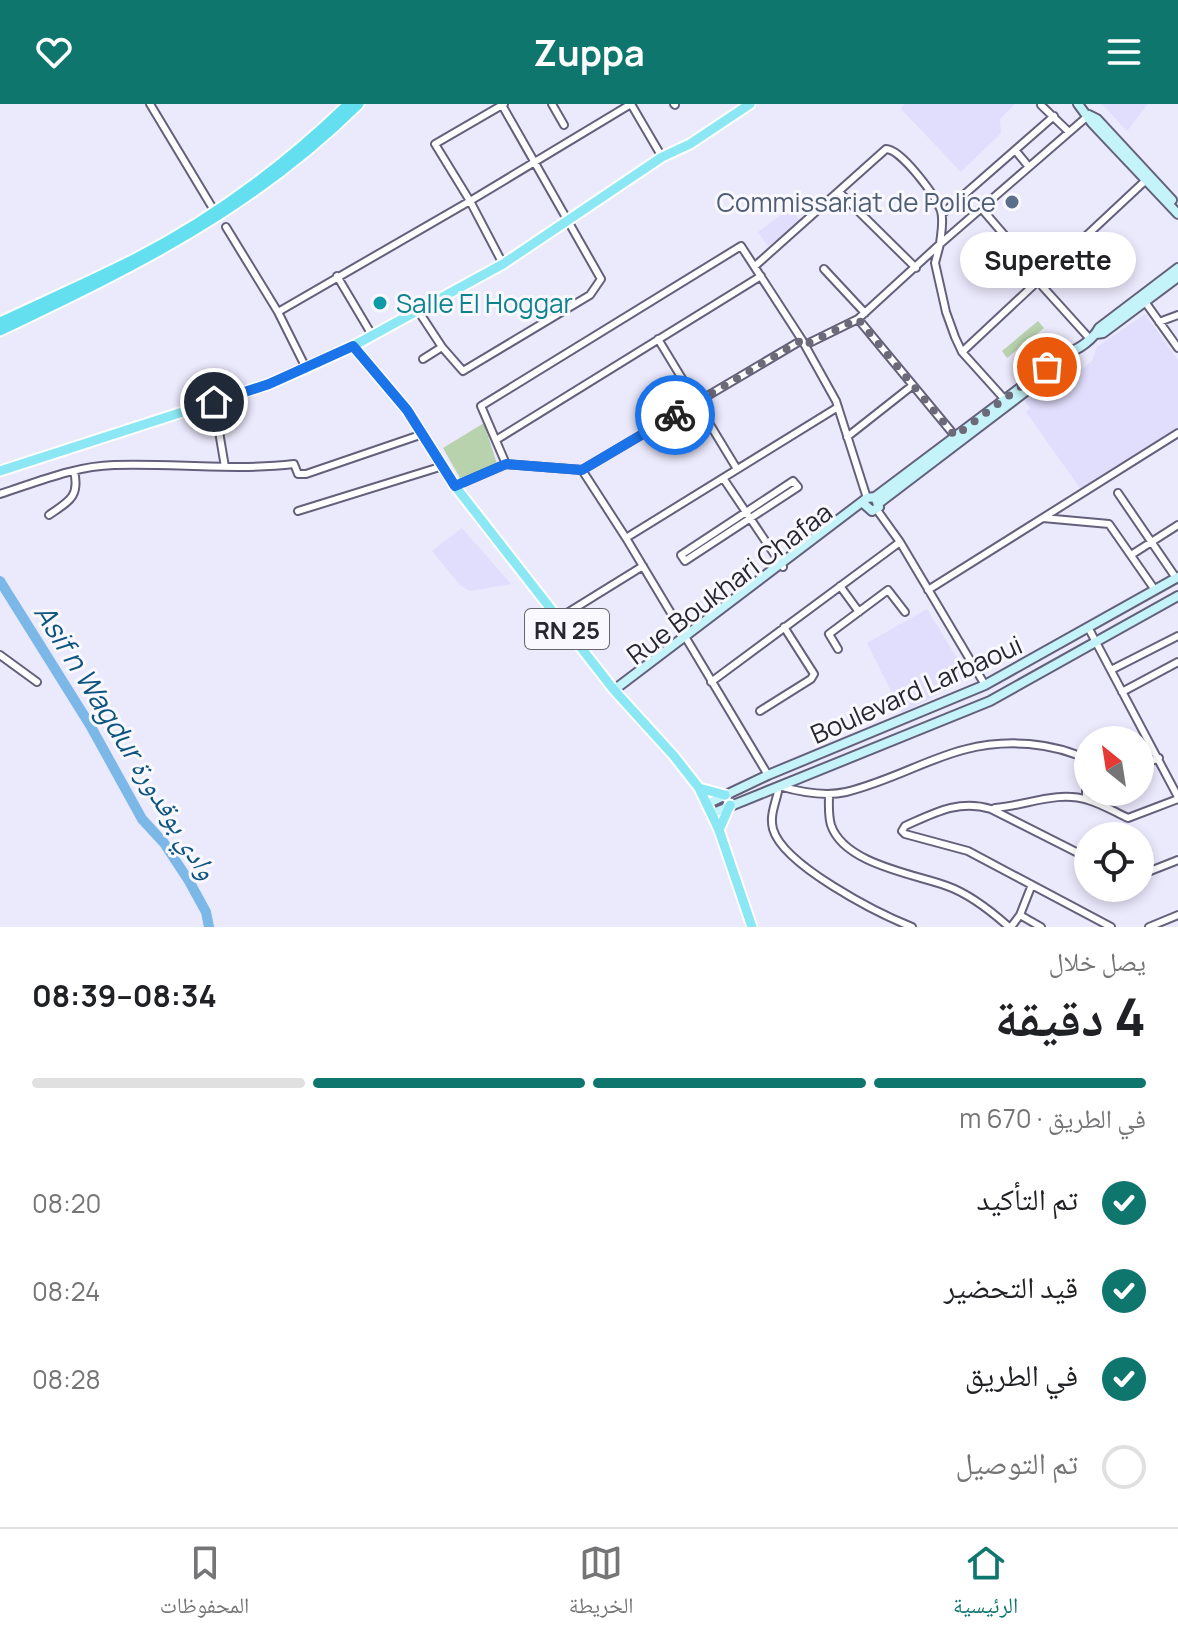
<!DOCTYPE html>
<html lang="ar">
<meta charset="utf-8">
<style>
:root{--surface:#fff;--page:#f2f2f2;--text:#202124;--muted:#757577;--line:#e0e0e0;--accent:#0f766e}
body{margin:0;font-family:Manrope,"Noto Naskh Arabic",sans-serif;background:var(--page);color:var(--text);direction:rtl;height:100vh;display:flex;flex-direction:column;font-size:30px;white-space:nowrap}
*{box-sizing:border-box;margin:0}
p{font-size:26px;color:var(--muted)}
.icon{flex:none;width:44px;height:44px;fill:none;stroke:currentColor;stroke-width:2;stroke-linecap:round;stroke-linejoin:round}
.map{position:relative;height:823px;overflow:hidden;direction:ltr}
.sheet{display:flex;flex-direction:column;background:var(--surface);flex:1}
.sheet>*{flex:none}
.needle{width:52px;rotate:330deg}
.tools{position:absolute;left:1074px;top:622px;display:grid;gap:16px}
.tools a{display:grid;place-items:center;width:80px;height:80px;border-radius:50%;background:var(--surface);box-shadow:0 4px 12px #0003;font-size:40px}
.pin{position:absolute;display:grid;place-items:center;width:68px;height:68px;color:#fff;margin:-34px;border:4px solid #fff;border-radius:50%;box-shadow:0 2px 8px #0007}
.courier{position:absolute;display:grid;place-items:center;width:80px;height:80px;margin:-40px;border:6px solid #1a73e8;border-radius:50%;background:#fff;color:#222;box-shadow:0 2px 10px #0007}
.bubble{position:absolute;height:56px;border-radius:28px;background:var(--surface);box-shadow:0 4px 12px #0003;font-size:26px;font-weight:700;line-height:56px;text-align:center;direction:rtl}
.summary em{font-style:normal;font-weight:700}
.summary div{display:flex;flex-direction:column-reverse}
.summary{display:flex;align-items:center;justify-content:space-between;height:136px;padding:0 32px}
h1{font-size:52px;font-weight:700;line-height:60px}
.bar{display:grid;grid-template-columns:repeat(4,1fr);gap:12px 8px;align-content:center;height:96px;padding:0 32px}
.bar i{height:10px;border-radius:6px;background:var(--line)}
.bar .active{background:var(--accent)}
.bar p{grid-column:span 4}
ol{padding:0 32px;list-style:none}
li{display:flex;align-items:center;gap:24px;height:88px}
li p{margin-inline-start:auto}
li .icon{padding:8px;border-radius:50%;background:var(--accent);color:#fff;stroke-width:4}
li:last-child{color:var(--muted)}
li i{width:44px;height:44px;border:4px solid var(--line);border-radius:50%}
header{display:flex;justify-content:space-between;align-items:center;height:104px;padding:0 32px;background:var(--accent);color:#fff;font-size:36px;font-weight:700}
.tabs{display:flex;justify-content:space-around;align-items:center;height:112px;border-top:2px solid var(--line);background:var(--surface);font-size:22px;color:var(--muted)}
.tabs a{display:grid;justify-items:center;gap:4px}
.tabs .active{color:var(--accent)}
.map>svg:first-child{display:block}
</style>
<header><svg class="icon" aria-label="menu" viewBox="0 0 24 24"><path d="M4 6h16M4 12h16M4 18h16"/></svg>Zuppa<svg class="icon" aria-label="heart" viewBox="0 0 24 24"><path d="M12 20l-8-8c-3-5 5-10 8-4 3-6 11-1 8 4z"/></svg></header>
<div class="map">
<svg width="1178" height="823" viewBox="0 0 1178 823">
<rect width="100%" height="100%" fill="#ebe9fc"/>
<path fill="#e1ddfc" d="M904 0H1015L1000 15 1001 29 961 68 901 5Z
M1102 0H1148L1127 27Z
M790 104 801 118 768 142 758 128Z
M1145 210 1178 256V324L1082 387 1026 308 1030 304 1024 296 1059 270 1079 267 1092 257 1097 243Z
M462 424 511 480 470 487 460 481 432 447Z
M927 505 969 574 902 609 867 539Z"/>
<path fill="#b9d2ae" d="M1038 217 1044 224 1007 254 1002 247Z
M484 319 497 360 460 374 443 344Z"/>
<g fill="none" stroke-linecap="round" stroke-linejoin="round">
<path stroke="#7cb8e7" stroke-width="10" d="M0 477 90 621 142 715 164 739 189 777 206 808 209 823"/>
<g stroke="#64607b" stroke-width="10">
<path id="minor" d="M150 0 212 103
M504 0 435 40 470 97 631 0
M552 0 564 21
M631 0 662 53
M674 0 675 1
M1041 1 1069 28
M1015 46 1029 63
M839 88 916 164
M981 104 1037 169 1043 183 1090 235
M942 110 1054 12
M226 123 278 208 306 264
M755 162 886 45C901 45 936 92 941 107 944 117 941 130 940 140L858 215 805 241
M824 165 865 209
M337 172 372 231
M1143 195 1178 244
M417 205 442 243 423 255
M278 208 470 97 503 160
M858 215 955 332
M1159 218 1178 211
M658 235 737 365
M802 236 582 366 626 434 838 303
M442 243 463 267 590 191 601 175 502 1
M962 248 1146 76
M214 298 225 363
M1007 298 962 248 955 233 946 208 935 159 940 140 1089 11
M847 333 913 281
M496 336 761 172
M506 360 481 302 741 142 802 236 836 297 867 394
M723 374 783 463
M793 377 798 383 685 457 681 451Z
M455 382 506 360 582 366
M1118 389 1176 474
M0 390C37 378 75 362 114 361 174 359 234 367 294 360L298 370H306L423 330
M877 406 900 438 985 581
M298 407 443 362
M49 411C69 397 80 393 74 367
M1043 414 1109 420 1155 486
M626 434 768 671
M1131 451 1178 421
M840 482 859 508
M928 486 1178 329
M559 514 643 462
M1089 525 1178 693
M838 545 829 530 888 486 905 508
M0 551 37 578
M1111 566 1178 532
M711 578 900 438
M1122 588 1178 558
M760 607 811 575 814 570 784 523
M1086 655V695
M1140 662 1159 654
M829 690C829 700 828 711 831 721 844 760 914 770 947 782 970 790 991 807 1009 823
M995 704C1025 702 1057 686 1088 696 1102 700 1115 708 1128 714L1178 695
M1088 754 991 705C959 695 934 709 905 722L902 727 905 730 968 747 1111 823
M1140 771 1178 756
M1020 811 1041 823
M912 823C877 809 783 761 773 725 769 710 777 697 779 682 800 688 824 693 846 688 914 671 953 634 1029 640 1050 642 1069 646 1088 656
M1011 823 1020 811 1031 783
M1149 823 1178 811"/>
</g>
<g stroke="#64607b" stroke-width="12">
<path id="secondary" d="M1078 0 1092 19 1178 110
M1089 11 1097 15 1172 96
M1096 230 1103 229 1178 173
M875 393 1068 248C1079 246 1094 234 1099 224L1178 164
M879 399 1072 252 1074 247
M614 586 867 394 875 393 879 403 872 407 863 399
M707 700 768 671 985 581 1178 473
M711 710 990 597 1178 492"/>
</g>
<g stroke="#fff" stroke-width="13">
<path id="primary" d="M353 242 407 306 455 382 614 586 674 652 699 684 719 726 752 823
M0 367 269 280 306 264 353 242 503 160 662 53 690 40 750 0
M699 684 725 691
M719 726 730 701"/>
</g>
<g stroke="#fff" stroke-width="13">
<path id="trunk" d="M0 218C45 197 90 177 134 155 212 115 285 61 348 0
M0 227C134 163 252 106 359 0"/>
</g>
<use href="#minor" stroke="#fff" stroke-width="6"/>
<use href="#secondary" stroke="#c4f3f9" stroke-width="8"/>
<use href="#primary" stroke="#8ae7f3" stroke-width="9"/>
<use href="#trunk" stroke="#63dfef" stroke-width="9"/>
</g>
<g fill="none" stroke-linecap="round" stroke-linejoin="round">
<path stroke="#6c6a78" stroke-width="8" stroke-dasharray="0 14.4" d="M675 311 802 236 805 241 858 215 955 332 1047 263"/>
<path stroke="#1a73e8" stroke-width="10" d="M214 298 269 280 353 242 407 306 455 382 506 360 582 366 675 311"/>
</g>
<circle fill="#5c6f8a" stroke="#f9f8fe" stroke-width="3" cx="1012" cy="98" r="8"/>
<circle fill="#0f9aa8" stroke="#f9f8fe" stroke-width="3" cx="380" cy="199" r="8"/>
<g text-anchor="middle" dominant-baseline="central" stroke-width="6" stroke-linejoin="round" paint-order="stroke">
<rect fill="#f9f8fe" stroke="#66656e" stroke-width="2" x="525" y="505" width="84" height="40" rx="6"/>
<g font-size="24" font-weight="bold" fill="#272631">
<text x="567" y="525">RN 25</text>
</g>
<g font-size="26" fill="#4e5e75" stroke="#f9f8fe" text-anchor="end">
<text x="996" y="98">Commissariat de Police</text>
</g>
<g font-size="26" fill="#0d838f" stroke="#f9f8fe" text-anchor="start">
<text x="396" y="199">Salle El Hoggar</text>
</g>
<g font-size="26" fill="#272631" stroke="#f9f8fe">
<text transform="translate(729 479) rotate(-37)">Rue Boukhari Chafaa</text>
<text transform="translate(916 585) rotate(-24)">Boulevard Larbaoui</text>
</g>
<g font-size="28" font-style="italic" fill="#0d5580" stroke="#f9f8fe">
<text transform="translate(127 637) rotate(58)">Asif n Wagdur وادي بوقدورة</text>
</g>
</g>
</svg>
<div class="tools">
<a><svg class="needle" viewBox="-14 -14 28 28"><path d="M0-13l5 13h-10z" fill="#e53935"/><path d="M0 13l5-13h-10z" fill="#757577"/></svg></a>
<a><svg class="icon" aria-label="locate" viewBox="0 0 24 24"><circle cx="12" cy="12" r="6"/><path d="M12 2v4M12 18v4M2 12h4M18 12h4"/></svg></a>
</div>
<div class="pin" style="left:1047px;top:263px;background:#ea580c"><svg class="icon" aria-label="bag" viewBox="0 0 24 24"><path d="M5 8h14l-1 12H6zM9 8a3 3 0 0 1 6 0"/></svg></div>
<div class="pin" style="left:214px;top:298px;background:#1f2937"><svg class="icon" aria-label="home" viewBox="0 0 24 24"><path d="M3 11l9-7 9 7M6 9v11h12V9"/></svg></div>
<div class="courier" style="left:675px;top:311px"><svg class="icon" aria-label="bike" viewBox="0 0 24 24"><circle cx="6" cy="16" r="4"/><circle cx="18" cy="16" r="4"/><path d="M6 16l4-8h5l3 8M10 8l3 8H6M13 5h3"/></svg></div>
<div class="bubble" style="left:960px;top:128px;width:176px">Superette</div>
</div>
<section class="sheet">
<div class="summary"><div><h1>4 دقيقة</h1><p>يصل خلال</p></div><em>08:34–08:39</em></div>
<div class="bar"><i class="active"></i><i class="active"></i><i class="active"></i><i></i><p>في الطريق · 670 m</p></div>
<ol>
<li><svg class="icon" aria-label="check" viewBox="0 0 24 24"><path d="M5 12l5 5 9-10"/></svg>تم التأكيد<p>08:20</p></li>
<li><svg class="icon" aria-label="check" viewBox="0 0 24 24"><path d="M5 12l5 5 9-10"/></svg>قيد التحضير<p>08:24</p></li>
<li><svg class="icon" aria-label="check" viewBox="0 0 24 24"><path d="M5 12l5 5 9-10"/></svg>في الطريق<p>08:28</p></li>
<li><i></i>تم التوصيل</li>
</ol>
</section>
<nav class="tabs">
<a class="active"><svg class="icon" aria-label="home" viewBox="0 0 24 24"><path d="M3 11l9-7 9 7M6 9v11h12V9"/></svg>الرئيسية</a>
<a><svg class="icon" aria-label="map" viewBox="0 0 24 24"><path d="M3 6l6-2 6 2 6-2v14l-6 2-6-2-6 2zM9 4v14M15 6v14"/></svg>الخريطة</a>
<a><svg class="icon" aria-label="saved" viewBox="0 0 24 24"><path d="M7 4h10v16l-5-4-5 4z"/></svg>المحفوظات</a>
</nav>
